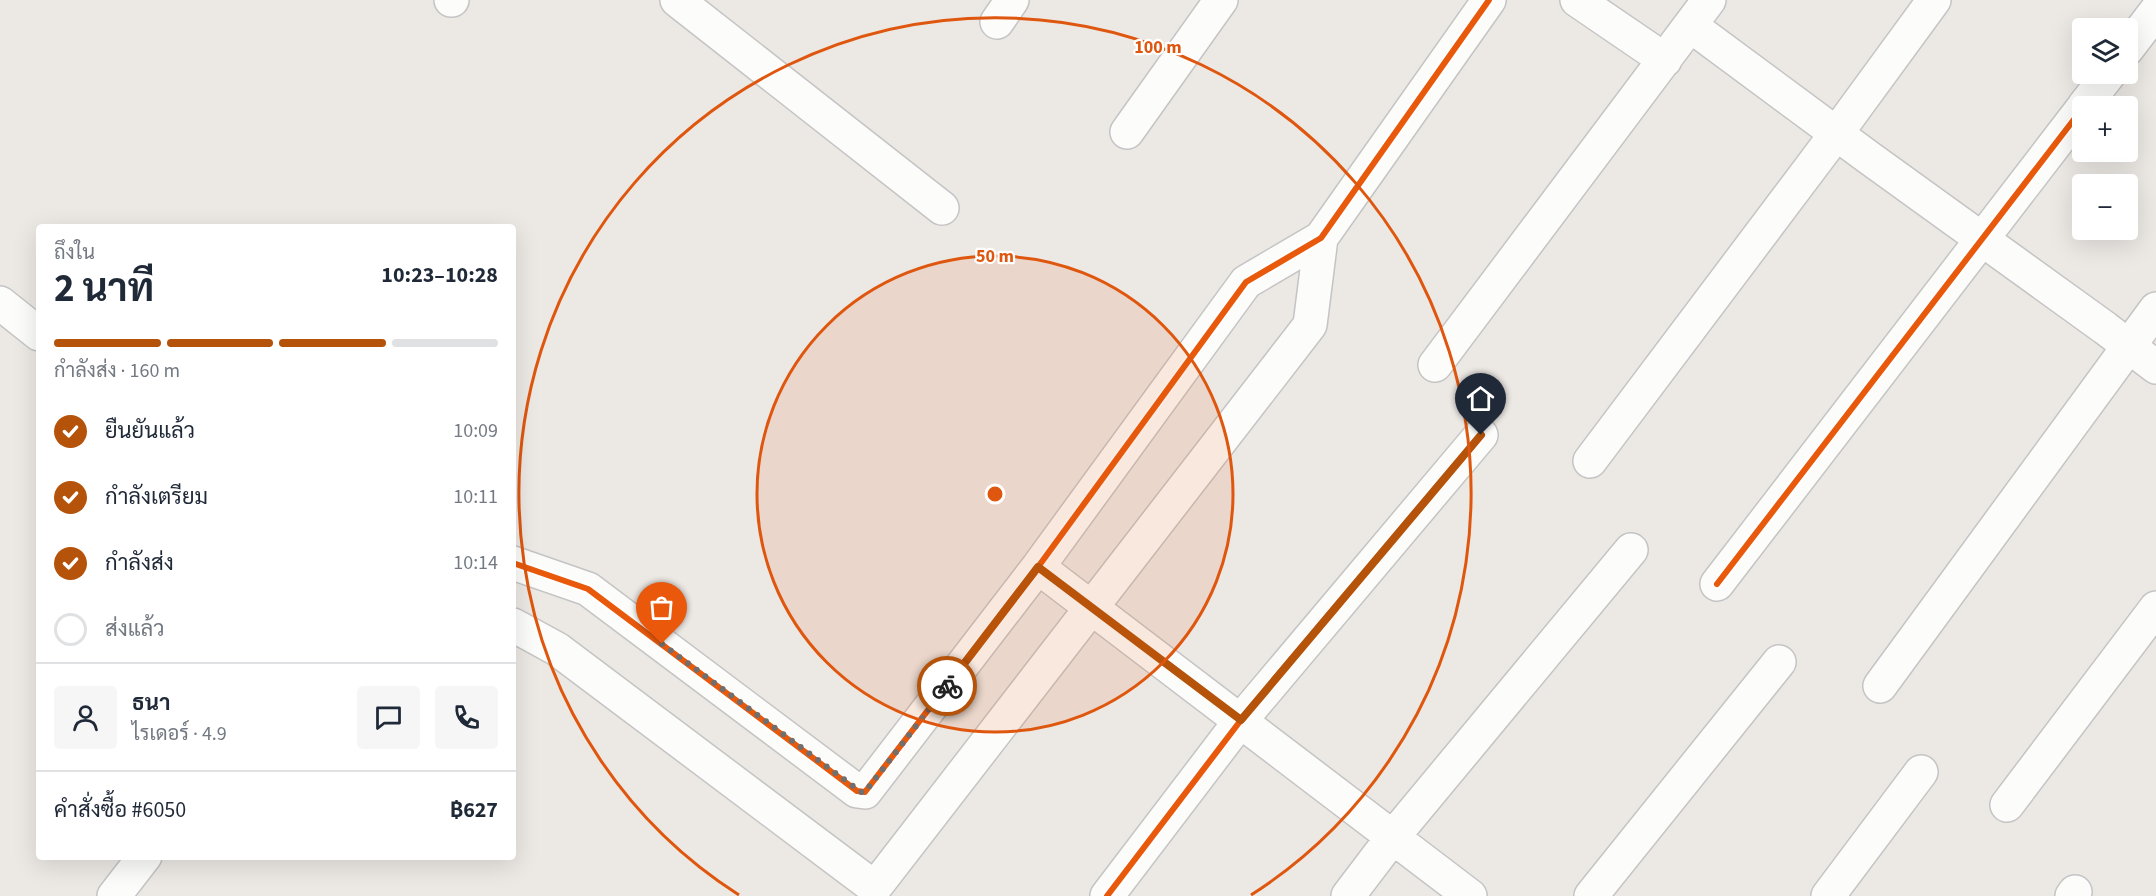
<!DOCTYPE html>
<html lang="th">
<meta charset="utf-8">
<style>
:root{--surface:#fff;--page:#f6f6f7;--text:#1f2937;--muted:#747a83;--line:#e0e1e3;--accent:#b45309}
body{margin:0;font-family:"Source Sans 3",Sarabun,sans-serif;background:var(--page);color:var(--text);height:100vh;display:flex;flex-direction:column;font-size:22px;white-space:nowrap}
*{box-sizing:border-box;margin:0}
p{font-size:20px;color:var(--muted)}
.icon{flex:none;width:33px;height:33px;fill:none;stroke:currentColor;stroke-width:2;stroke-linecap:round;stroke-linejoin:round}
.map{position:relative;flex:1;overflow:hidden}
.details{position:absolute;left:36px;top:224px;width:480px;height:636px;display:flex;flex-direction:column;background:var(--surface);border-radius:6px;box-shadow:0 6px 24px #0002}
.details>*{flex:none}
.tools{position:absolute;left:2072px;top:18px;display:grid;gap:12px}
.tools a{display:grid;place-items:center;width:66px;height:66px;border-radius:6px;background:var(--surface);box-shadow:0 6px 24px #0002;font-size:30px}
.pin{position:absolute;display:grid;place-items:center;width:51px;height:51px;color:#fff;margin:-62px -26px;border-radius:50% 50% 50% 0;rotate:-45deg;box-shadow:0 0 6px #0007}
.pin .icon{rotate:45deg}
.courier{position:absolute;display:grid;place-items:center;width:60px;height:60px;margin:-30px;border:4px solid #b45309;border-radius:50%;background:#fff;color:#222;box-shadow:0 2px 8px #0007}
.headline em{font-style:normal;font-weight:700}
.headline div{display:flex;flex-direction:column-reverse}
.headline{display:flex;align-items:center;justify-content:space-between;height:102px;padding:0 18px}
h1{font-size:39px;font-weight:700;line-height:45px}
.bar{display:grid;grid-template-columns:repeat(4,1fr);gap:9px 6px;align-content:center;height:72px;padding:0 18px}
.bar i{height:8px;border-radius:4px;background:var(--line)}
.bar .active{background:var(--accent)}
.bar p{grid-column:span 4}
.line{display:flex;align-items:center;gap:15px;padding:0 18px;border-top:2px solid var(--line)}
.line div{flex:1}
.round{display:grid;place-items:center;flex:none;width:63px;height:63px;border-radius:6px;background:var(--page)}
ol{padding:0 18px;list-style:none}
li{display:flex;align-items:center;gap:18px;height:66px}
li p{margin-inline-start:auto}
li .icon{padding:6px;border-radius:50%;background:var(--accent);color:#fff;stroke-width:4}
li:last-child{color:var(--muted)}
li i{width:33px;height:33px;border:3px solid var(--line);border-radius:50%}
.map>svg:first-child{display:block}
</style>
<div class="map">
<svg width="2156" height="896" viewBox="0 0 2156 896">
<rect width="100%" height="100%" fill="#ece8e4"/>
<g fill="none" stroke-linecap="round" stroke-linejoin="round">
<g stroke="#c5c4c5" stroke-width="36">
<path id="minor" d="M451 0H452
M677 0 942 208
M1577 0 1665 60
M997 22 1012 0
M1691 26 1868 157 2105 328 2156 367
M2127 49 2156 11
M2084 106 2109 74
M1127 132 1221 0
M0 303 39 334
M1435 365 1709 0
M1590 461 1836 134 1934 0
M513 563 588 589 857 791 865 792 1038 567 1246 282 1321 238 1489 0
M1038 567 1470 896
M1717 584 2082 109
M513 625 557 649 871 885 876 886 1310 325 1321 238
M1880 686 2156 309
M2007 805 2156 608
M114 896 145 856
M1107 896 1241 720 1481 435
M1348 896 1392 838 1631 550
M1591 896 1779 662
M1828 896 1921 772
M2072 896 2075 892"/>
</g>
<use href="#minor" stroke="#fcfcfb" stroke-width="33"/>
<g stroke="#fff" stroke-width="10">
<path id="cycleway" d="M513 563 588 589 857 791 865 792 1038 567 1246 282 1321 238 1489 0
M1717 584 2082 109
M1107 896 1241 720 1481 435"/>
</g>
<use href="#cycleway" stroke="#e8590c" stroke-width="6"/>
</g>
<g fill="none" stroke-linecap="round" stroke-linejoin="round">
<path stroke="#706f6e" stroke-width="6" stroke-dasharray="0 10.8" d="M662 644 861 792H865L947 686"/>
<path stroke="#b45309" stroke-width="8" d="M947 686 1038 567 1241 720 1481 435"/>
</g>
<circle cx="995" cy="494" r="238" fill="#df570e" fill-opacity=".12"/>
<g fill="none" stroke="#df570e" stroke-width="3">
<circle cx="995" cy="494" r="238"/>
<path d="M739 895A476 476 0 1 1 1251 895"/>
</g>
<circle cx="995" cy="494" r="9" fill="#df570e" stroke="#fff" stroke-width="3"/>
<g font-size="18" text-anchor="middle" font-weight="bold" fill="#df570e" stroke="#fff" stroke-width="4.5" stroke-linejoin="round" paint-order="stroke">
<text x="1158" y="53">100 m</text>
<text x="995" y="262">50 m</text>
</g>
</svg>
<div class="tools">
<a><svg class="icon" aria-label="layers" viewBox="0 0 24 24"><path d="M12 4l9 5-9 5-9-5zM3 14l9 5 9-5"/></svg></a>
<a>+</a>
<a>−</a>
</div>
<div class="pin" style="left:662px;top:644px;background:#ea580c"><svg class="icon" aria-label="bag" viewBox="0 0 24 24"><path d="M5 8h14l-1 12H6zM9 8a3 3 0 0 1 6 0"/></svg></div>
<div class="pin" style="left:1481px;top:435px;background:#1f2937"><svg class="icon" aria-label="home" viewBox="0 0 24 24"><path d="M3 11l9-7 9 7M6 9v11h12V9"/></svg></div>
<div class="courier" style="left:947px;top:686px"><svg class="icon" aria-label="bike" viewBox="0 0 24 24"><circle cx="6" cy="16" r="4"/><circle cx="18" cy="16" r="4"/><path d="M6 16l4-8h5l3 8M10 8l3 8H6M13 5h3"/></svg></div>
<section class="details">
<div class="headline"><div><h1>2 นาที</h1><p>ถึงใน</p></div><em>10:23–10:28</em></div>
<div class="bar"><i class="active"></i><i class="active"></i><i class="active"></i><i></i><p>กำลังส่ง · 160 m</p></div>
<ol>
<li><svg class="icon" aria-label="check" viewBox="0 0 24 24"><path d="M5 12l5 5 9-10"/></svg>ยืนยันแล้ว<p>10:09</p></li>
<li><svg class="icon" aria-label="check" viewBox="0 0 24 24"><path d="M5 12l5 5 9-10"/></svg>กำลังเตรียม<p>10:11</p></li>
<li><svg class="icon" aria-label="check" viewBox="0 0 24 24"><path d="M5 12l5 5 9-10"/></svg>กำลังส่ง<p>10:14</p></li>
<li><i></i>ส่งแล้ว</li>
</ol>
<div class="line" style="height:108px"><a class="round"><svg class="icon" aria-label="person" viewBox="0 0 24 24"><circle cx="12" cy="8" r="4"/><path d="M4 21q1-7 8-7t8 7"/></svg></a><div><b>ธนา</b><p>ไรเดอร์ · 4.9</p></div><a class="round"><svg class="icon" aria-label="chat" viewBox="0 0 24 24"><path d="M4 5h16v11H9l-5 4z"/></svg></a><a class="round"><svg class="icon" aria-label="phone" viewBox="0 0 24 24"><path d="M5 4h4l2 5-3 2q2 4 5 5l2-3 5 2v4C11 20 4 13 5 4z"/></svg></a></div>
<div class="line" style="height:78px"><div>คำสั่งซื้อ #6050</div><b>฿627</b></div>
</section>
</div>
